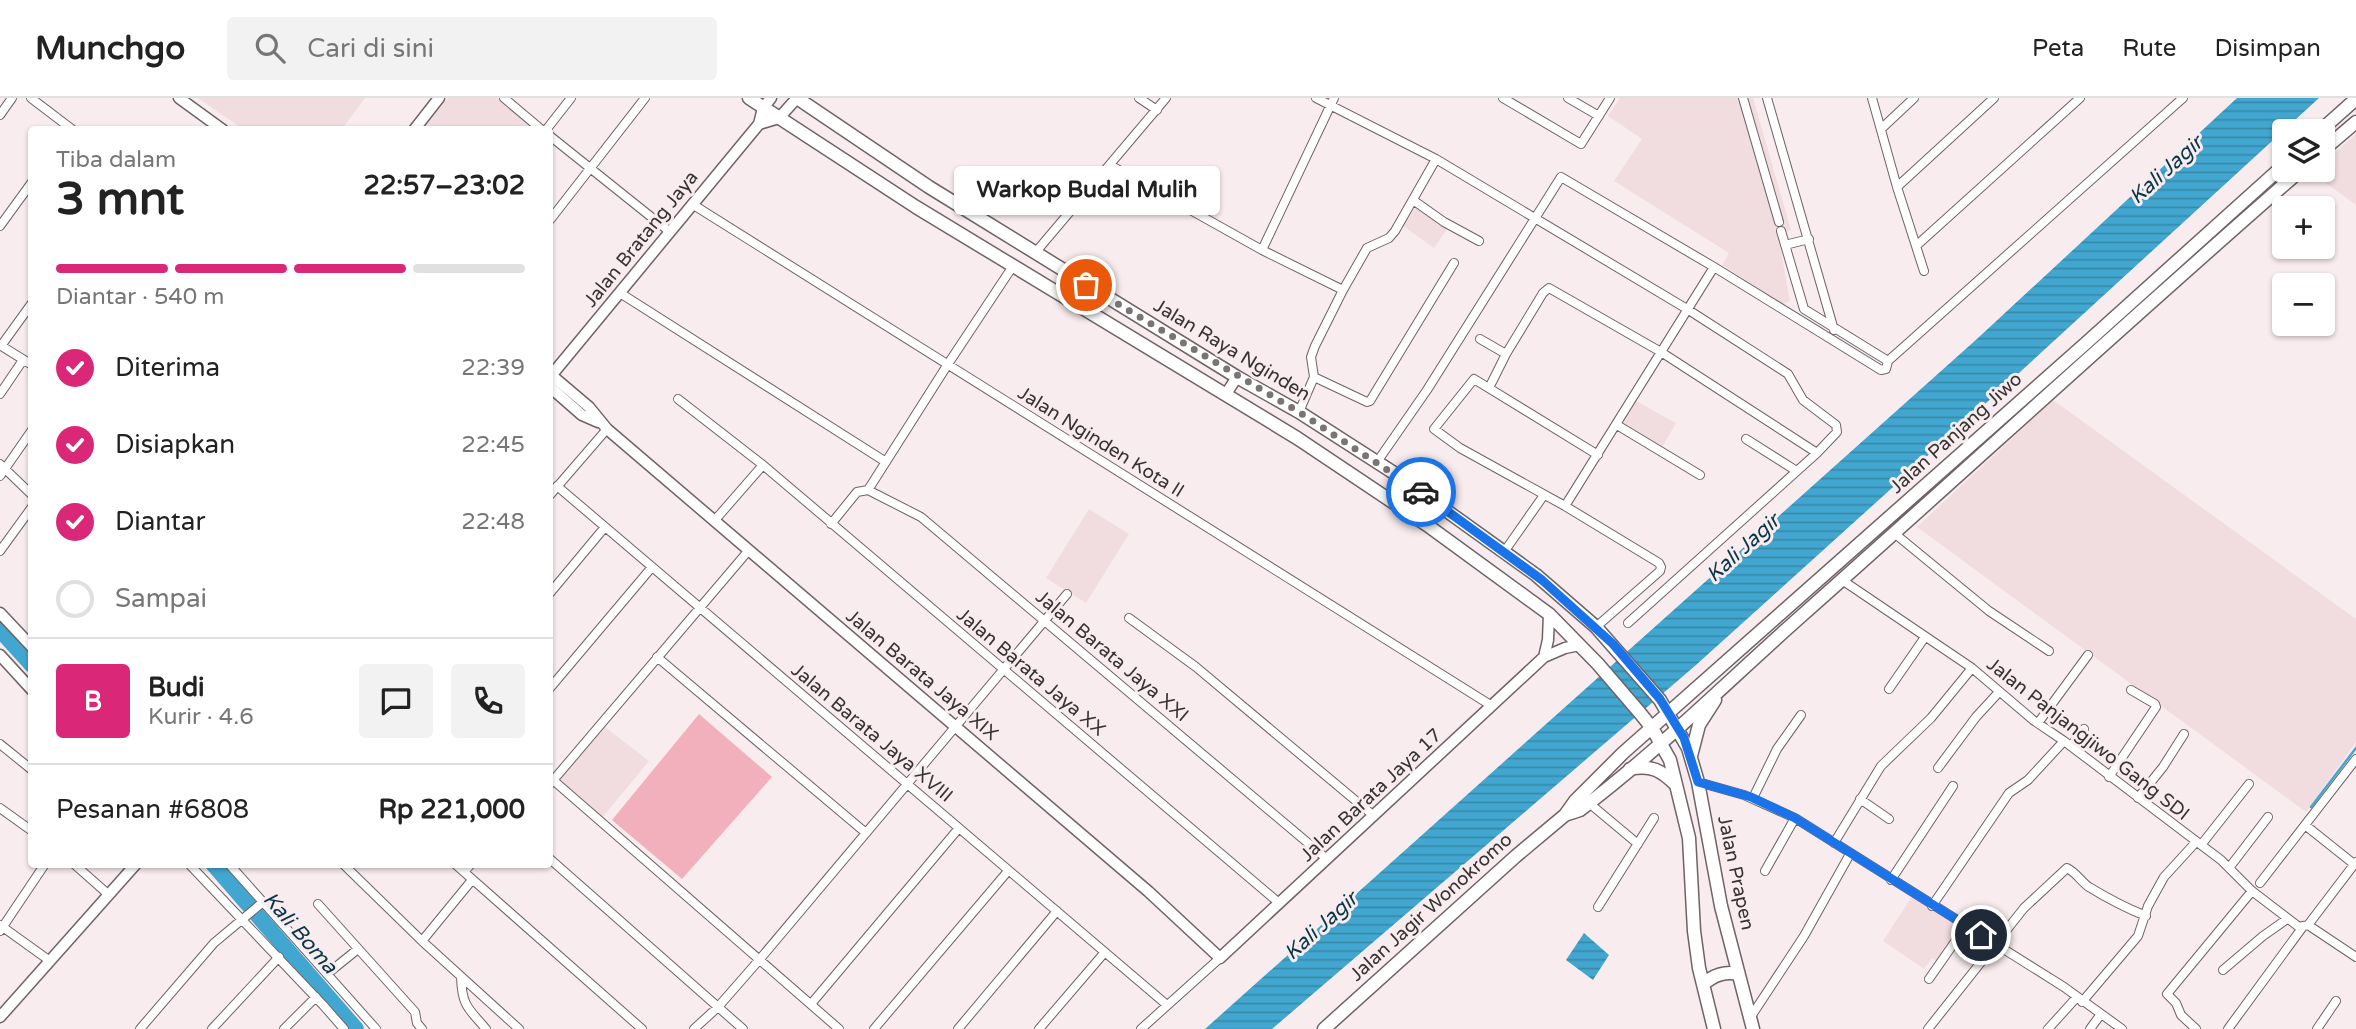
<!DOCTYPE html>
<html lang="id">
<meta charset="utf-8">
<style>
:root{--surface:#fff;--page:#f2f2f2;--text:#222;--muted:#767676;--line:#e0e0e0;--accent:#db2777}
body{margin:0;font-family:"Varela Round",sans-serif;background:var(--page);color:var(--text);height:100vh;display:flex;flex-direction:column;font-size:26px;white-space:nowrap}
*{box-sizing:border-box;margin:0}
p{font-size:23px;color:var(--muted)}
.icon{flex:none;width:38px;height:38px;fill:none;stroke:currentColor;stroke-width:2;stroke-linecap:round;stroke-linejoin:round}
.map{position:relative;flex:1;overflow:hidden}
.side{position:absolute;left:28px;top:28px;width:525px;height:742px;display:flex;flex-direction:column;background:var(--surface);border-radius:7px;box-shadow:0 2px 5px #0004}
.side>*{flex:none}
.controls{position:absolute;left:2272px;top:21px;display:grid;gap:14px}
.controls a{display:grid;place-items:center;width:63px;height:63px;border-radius:7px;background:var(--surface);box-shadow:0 2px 5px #0004;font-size:35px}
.pin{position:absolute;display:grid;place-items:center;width:60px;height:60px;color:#fff;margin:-30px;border:4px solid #fff;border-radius:50%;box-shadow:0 2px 7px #0007}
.courier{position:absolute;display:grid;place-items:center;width:70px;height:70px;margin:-35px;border:5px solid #1a73e8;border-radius:50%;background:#fff;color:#222;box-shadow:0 2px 9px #0007}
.bubble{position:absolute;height:49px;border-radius:7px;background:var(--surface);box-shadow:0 2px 5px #0004;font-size:23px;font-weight:700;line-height:49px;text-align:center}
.headline em{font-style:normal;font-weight:700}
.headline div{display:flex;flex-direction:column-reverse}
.headline{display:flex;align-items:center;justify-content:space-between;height:119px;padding:0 28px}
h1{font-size:46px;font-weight:700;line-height:52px}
.bar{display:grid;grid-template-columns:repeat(4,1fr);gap:10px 7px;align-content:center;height:84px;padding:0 28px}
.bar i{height:9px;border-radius:5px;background:var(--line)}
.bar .selected{background:var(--accent)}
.bar p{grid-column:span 4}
.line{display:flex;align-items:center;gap:18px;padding:0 28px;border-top:2px solid var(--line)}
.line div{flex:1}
.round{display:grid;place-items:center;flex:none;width:74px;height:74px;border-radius:7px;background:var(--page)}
ol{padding:0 28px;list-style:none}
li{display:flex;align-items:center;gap:21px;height:77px}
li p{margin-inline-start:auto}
li .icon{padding:7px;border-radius:50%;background:var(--accent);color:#fff;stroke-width:4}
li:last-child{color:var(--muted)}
li i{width:38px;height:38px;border:4px solid var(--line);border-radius:50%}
header{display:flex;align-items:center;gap:42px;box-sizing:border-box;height:98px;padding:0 35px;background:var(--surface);border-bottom:2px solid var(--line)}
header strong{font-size:33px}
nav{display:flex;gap:38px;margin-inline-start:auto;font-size:24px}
.search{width:490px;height:63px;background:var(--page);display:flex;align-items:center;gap:18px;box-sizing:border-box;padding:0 24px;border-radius:7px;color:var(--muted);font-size:26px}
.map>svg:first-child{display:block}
</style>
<header>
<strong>Munchgo</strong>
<div class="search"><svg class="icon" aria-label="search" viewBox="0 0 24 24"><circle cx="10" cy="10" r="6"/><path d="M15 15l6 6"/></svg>Cari di sini</div>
<nav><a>Peta</a><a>Rute</a><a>Disimpan</a></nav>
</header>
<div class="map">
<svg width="2356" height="931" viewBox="0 0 2356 931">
<defs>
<pattern id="water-rules" width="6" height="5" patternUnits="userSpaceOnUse" patternTransform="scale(1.75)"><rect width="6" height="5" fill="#42a7d0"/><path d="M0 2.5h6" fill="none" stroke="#3889a9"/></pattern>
</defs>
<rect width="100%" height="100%" fill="#f8ecee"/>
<path fill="#f1dde0" d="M198 0H365L342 31 244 32Z
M448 0H497L535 31 423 32Z
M1620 0H1753L1791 132 1778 137 1790 203 1783 206 1722 167 1729 155 1614 83 1642 41 1608 18Z
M2356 36V107L2312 75 2315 72H2322V66Z
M1418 106 1449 128 1434 150 1403 128Z
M2053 302 2356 521V644L2306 714 1917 429Z
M1636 303 1676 325 1660 353 1620 330Z
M1089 411 1129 436 1086 505 1046 480Z
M605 629 649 663 601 721 558 683Z
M1913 797 1963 829 1939 864 1932 860 1924 871 1883 843Z"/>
<path fill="#f2b0bc" d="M699 616 772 679 682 781 612 722Z"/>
<path fill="url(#water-rules)" d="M2237 0H2319L1995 297 1696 567 1272 931H1205L1978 240Z
M1584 835 1609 857 1593 882 1566 862Z"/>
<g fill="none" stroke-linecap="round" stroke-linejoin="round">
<path stroke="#42a7d0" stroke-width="2.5" d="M2311 709 2356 650"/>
<path stroke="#42a7d0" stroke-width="16" d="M0 532 32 567
M213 766 356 931"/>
<g stroke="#6e6365" stroke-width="10">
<path id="street" d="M31 0 73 32
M504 0 542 32
M1139 0 1157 12
M1316 0 1436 61 1687 211 1788 276 1803 302 1836 327 1837 334 1817 355 1628 525
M1503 0 1581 46 1610 0
M1568 0 1599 18
M1743 0 1779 124
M1767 0 1834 232
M1872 0 1897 89 1924 173
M0 17 12 0
M1881 31 1914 0
M546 32 571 0
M550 38 670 134
M1110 67 1262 152 1343 192
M1897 89 1994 0
M1413 102 1444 124 1479 143
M692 106 1492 608
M550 122 645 0
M0 128 32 84
M1781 133 1804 211 1888 263
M1785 147 1809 141
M1916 148 2080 0
M1262 152 1334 0
M1035 155 1166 0
M620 195 886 364
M1480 241 1506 256
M0 247 32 267
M1 248 32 205
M1888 263 2183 0
M1314 279 1367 304 1370 303 1454 165
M1489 290 1506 256 1543 195 1549 190 1661 254 1817 355
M0 296 23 262
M678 301 763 367 1279 805
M1299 314 1314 279 1311 259 1315 248 1343 192 1367 150 1389 140 1395 133 1436 61
M1617 327 1700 377
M1746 341 1795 372
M1377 364 1427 292 1561 79 1714 169 1881 272 1886 271 1888 263
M0 366 32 397
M0 378 32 332
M557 388 1167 907
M868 392 921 419 1327 761
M550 397 607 331
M1565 408 1714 169
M715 422 763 367
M831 426 857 394 868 392 948 266 1013 168
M1894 435 1989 513 2049 553
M0 453 32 409
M1504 454 1544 397
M1842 482 1972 570 2033 622 2064 643 2221 762 2252 793 2299 829 2308 827 2356 764
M550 495 605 429
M1129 520 1196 569 1374 718
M1596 529 1660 473 1661 469 1659 465 1565 408 1460 350 1434 331 1474 281 1598 357
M657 559 866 735
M550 590 652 469
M1889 591 1925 539
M2038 625 2088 557
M0 646 32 672
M2071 648 2084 631
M1938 670 1976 619 1999 594
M2109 679 2156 609 2155 606 2131 592
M553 682 839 931
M1698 684 1744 697 1795 720 2064 889 2122 931
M550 686 749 452
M1753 700 1777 651 1801 617
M2138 700 2163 669 2184 636
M1860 701 1889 721
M1589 705 1638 746
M0 710 32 733
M2305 727 2354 766
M1834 745 1881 668 1931 620 1972 570
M2201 747 2249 686
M550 761 743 931
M74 766 109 797
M189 766 323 907 344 931
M229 766 376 931
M343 766 422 843 519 931
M455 766 642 931
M2229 770 2268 719
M1765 773 1795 720
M464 774 471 766
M1891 782 1953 688
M2260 785 2356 661
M318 806 415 914 417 925 422 931
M1932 808 2009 695 2028 682 2064 643
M1598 809 1654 720
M0 827 50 863
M2308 827 2356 859
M0 833 45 766
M422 843 472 782
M2223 872 2263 838 2287 821
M327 876 358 851
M461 879C462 908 468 910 486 931
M1929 881 1966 828
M2082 904 2138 838 2148 808 2164 779 2196 744
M811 906 959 730
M1750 920 1804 838 1850 756
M140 931 214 845 263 804
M212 931 279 859
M284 931 316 899
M694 931 718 909 760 861 1067 496
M874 931 1008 773
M958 931 1057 813
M1039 931 1105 854
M1141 931 1220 860
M1928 931 2024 810 2067 770C2077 775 2081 784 2089 789 2107 800 2126 810 2146 818
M2048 931 2077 899
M2090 931 2101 916
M2196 931 2181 917 2176 905 2167 896 2252 793
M2228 931 2302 830
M2317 931 2336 903"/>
</g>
<g stroke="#6e6365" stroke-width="13">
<path id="secondary" d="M179 0 223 32
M759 26 779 20 797 0
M414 32 439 0
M550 276 589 309 607 331 1149 794 1220 860 1544 559 1565 550 1580 547
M550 279 759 26 763 10 771 0
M550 289 582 317 598 324
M1226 296 1237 279
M0 515 32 549
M0 557 32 592
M1544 559 1548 542 1549 516
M0 919 136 766"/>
</g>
<g stroke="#6e6365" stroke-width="15">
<path id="primary" d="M749 0 916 109 1297 340 1427 427 1549 516 1598 566 1640 615 1652 630 1670 662 1689 740 1694 833 1699 870 1714 931
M797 0 929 89 1237 279 1299 314 1394 375 1536 477 1596 529 1660 602 1688 650 1698 684 1721 808 1753 931
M2320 33 2356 1
M2322 53 2356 24
M1691 658 1699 627 1715 602
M1630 671C1651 666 1662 673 1676 687
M1565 717 1580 712C1658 653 1727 584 1799 520 1967 371 2132 219 2301 72
M1704 886C1713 877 1726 873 1738 876
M1324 931 1516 758 1565 717 1575 703 1623 655 2085 246 2284 67"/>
</g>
<use href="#street" stroke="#fff" stroke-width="8"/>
<use href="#secondary" stroke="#fff" stroke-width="10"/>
<use href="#primary" stroke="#fff" stroke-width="12"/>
</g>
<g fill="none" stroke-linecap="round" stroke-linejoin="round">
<path stroke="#7b7374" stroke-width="7" stroke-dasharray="0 12.6" d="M1086 187 1299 314 1421 394"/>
<path stroke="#1a73e8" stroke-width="9" d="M1421 394 1542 482 1613 546 1660 601 1684 640 1698 684 1751 699 1795 720 1981 837"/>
</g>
<g text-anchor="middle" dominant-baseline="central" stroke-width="6" stroke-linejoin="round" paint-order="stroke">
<g font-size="19" fill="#373233" stroke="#f8ecee">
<text transform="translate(641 141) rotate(-51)">Jalan Bratang Jaya</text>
<text transform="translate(1232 252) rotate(31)">Jalan Raya Nginden</text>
<text transform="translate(1956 335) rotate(-42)">Jalan Panjang Jiwo</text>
<text transform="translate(1101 344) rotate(32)">Jalan Nginden Kota II</text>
<text transform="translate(1112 558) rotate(40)">Jalan Barata Jaya XXI</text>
<text transform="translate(1031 574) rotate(40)">Jalan Barata Jaya XX</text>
<text transform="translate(922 577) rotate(40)">Jalan Barata Jaya XIX</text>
<text transform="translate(872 635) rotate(40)">Jalan Barata Jaya XVIII</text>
<text transform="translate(2088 641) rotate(38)">Jalan Panjangjiwo Gang SDI</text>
<text transform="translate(1371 697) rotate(-43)">Jalan Barata Jaya 17</text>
<text transform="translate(1736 775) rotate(78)">Jalan Prapen</text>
<text transform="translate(1431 809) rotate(-42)">Jalan Jagir Wonokromo</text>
</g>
<g font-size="21" font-style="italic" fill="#073647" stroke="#f8ecee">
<text transform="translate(2166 72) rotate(-42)">Kali Jagir</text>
<text transform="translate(1743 450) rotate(-42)">Kali Jagir</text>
<text transform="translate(1321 828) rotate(-42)">Kali Jagir</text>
<text transform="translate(300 835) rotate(49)">Kali Boma</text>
</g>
</g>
</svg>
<div class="controls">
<a><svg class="icon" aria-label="layers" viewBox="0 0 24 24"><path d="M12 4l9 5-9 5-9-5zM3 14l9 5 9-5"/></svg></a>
<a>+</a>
<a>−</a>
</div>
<div class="pin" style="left:1086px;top:187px;background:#ea580c"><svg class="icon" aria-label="bag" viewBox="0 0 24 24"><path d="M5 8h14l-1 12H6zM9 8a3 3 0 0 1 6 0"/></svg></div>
<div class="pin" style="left:1981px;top:837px;background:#1f2937"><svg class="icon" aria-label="home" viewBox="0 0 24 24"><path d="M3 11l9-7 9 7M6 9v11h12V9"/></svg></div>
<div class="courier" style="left:1421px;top:394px"><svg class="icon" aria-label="car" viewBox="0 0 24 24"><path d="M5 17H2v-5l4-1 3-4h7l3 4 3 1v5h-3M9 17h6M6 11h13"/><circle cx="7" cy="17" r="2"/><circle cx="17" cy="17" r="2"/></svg></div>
<div class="bubble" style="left:954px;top:68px;width:266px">Warkop Budal Mulih</div>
<section class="side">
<div class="headline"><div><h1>3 mnt</h1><p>Tiba dalam</p></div><em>22:57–23:02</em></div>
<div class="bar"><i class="selected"></i><i class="selected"></i><i class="selected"></i><i></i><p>Diantar · 540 m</p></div>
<ol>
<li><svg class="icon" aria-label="check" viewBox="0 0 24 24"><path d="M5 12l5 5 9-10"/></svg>Diterima<p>22:39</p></li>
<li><svg class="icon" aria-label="check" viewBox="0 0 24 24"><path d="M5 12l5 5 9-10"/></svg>Disiapkan<p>22:45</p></li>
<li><svg class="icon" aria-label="check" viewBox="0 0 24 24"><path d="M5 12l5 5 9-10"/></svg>Diantar<p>22:48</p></li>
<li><i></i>Sampai</li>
</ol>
<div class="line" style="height:126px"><b class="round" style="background:var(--accent);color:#fff">B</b><div><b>Budi</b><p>Kurir · 4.6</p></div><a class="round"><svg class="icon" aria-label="chat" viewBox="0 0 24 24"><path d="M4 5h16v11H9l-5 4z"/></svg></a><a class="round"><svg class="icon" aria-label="phone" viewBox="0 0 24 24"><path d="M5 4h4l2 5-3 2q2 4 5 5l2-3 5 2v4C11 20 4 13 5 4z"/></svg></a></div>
<div class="line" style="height:91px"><div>Pesanan #6808</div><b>Rp 221,000</b></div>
</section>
</div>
